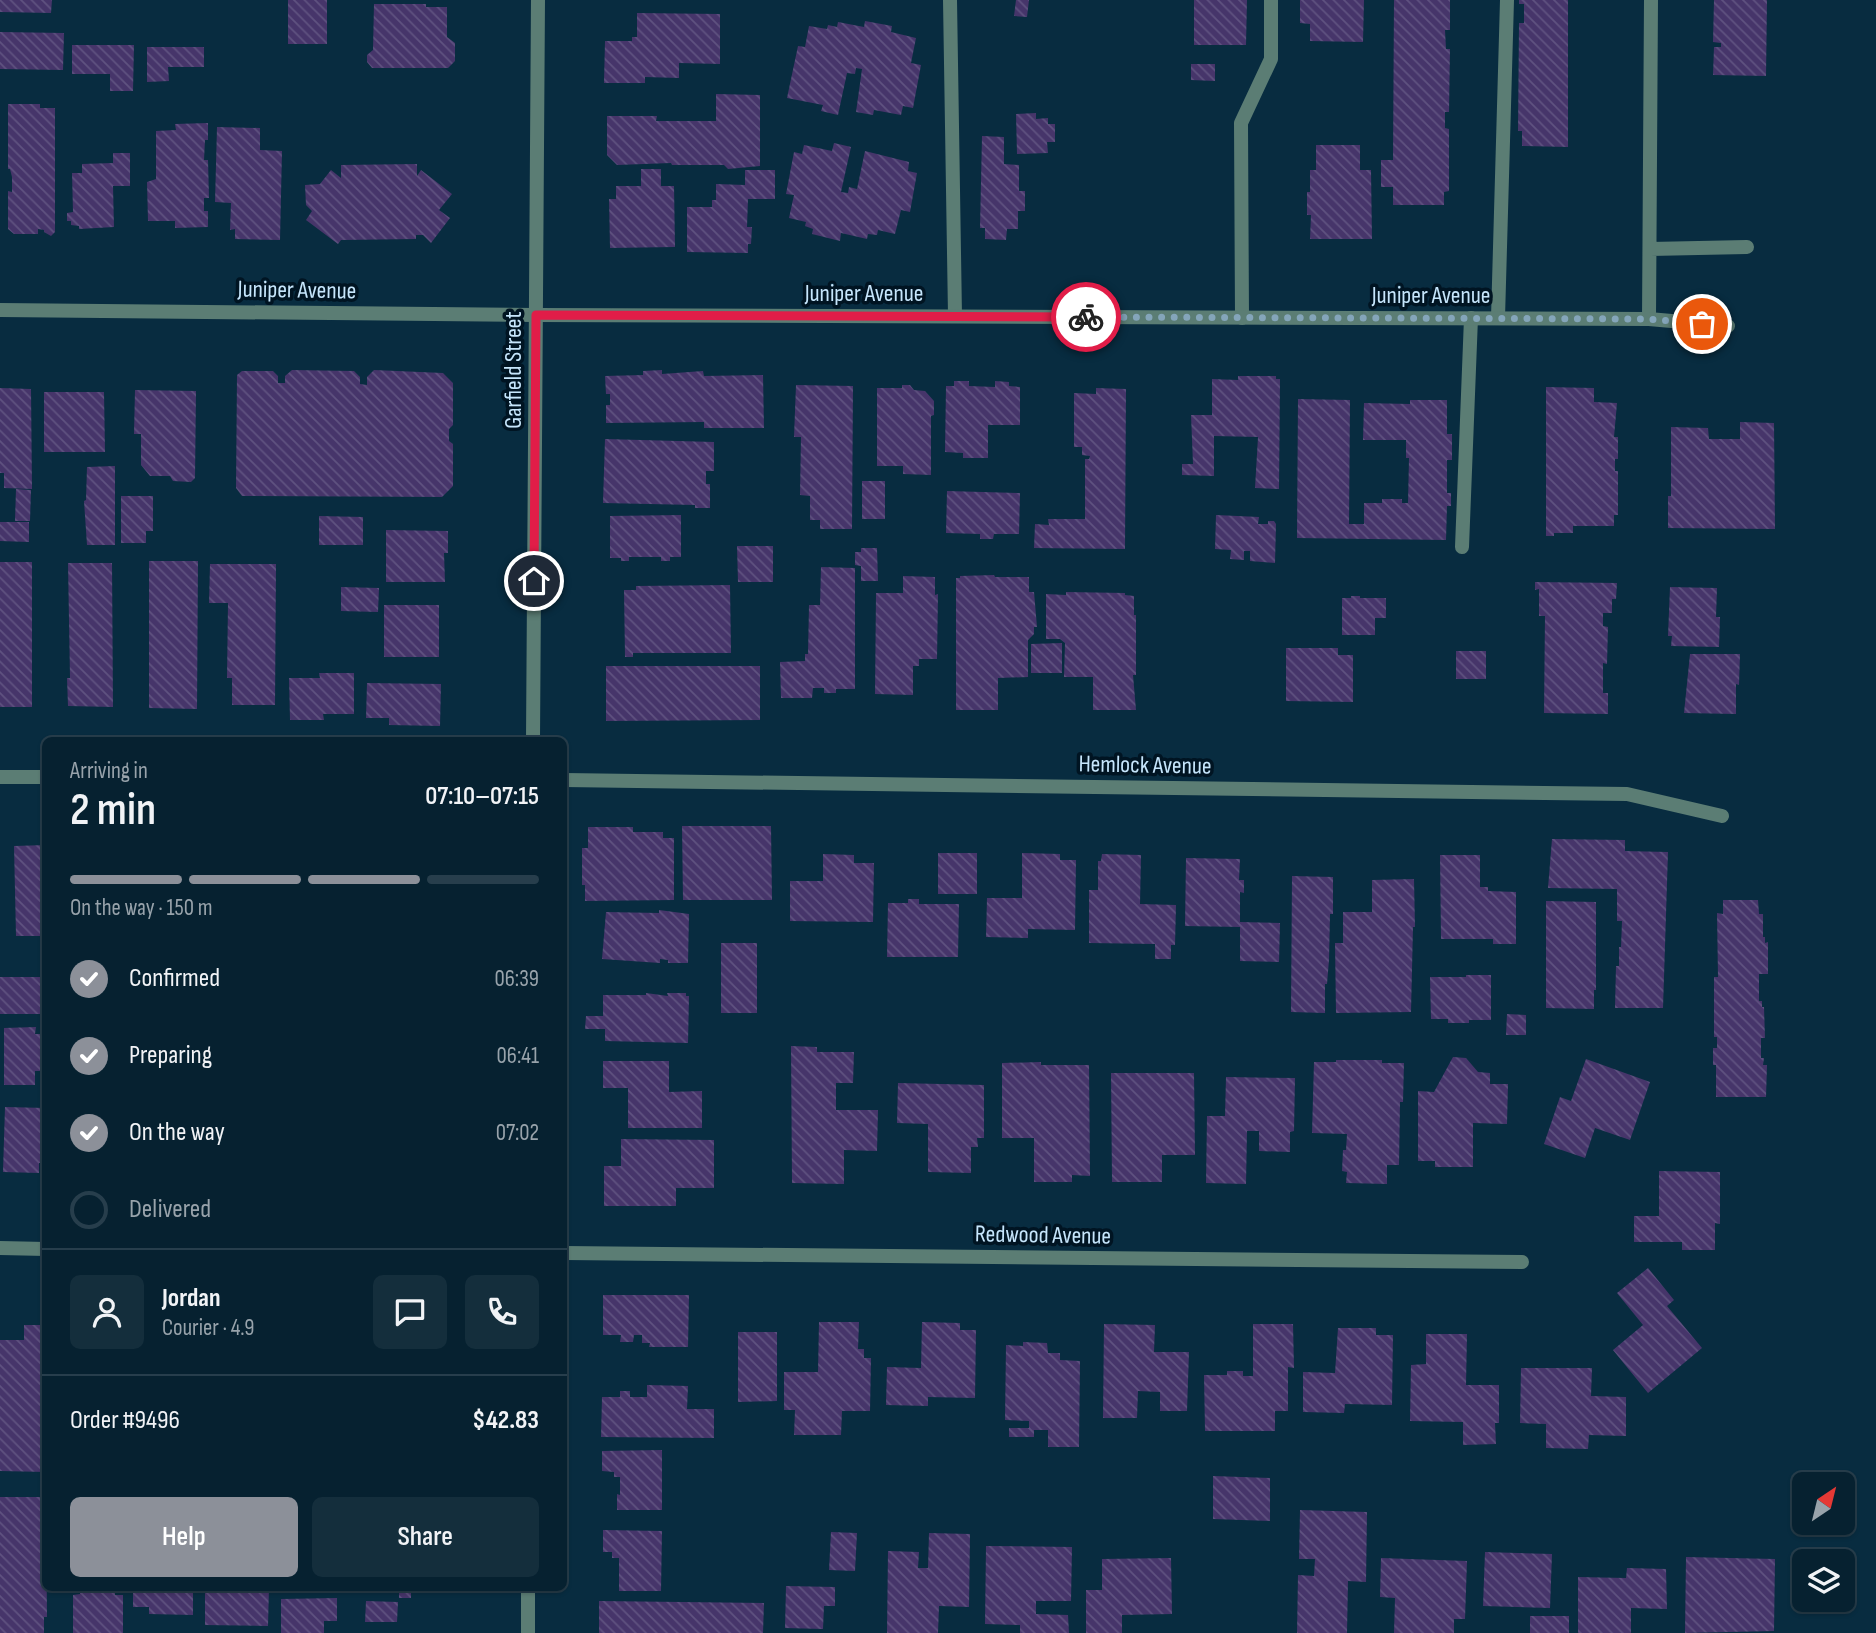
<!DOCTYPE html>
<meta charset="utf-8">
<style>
:root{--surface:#062130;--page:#142e3c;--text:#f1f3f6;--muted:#98a3ab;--line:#273e4c;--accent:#8c9099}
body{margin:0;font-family:"Sofia Sans Condensed",sans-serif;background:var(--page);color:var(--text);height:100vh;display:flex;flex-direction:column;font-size:26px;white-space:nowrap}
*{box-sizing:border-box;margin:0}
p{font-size:23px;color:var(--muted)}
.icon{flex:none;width:38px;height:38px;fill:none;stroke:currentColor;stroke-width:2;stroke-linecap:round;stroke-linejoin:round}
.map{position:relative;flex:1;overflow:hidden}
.panel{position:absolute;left:42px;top:737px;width:525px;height:854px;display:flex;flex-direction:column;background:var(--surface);border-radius:10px;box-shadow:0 2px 5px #0004,0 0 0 2px var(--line)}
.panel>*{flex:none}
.needle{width:46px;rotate:35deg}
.fabs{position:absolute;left:1792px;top:1472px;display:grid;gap:14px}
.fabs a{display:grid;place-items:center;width:63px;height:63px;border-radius:10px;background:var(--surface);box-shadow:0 2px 5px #0004,0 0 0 2px var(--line);font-size:35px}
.pin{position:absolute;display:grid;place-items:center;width:60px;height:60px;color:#fff;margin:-30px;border:4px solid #fff;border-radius:50%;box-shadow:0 2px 7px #0007}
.courier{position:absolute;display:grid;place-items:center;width:70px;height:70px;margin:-35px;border:5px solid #e11d48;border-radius:50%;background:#fff;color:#222;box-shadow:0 2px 9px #0007}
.head em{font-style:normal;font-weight:600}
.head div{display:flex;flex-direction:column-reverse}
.head{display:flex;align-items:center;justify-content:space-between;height:119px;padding:0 28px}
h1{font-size:46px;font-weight:600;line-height:52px}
.bar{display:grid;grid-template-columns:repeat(4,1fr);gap:10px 7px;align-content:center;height:84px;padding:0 28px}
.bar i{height:9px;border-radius:5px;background:var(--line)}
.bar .current{background:var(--accent)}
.bar p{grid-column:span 4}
.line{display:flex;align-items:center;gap:18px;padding:0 28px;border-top:2px solid var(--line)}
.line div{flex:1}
.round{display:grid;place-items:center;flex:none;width:74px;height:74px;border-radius:10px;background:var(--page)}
ol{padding:0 28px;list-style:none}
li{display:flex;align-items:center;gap:21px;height:77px}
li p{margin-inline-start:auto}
li .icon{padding:7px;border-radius:50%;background:var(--accent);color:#fff;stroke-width:4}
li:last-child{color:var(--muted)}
li i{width:38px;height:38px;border:4px solid var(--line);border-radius:50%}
.primary-button{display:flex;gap:14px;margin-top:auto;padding:14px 28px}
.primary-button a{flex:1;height:80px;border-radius:10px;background:var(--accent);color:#fff;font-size:28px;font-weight:600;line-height:80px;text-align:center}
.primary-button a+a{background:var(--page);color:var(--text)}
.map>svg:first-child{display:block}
</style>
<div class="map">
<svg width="1876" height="1633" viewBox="0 0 1876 1633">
<defs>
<pattern id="building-back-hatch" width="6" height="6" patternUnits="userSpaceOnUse" patternTransform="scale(1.75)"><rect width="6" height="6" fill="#46356a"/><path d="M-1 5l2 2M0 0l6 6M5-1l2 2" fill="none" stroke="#5f5280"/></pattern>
</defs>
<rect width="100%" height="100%" fill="#082c40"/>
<path fill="url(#building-back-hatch)" d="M0 0H52L51 13 0 12Z
M288 0H327V44H288Z
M1016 0H1029L1027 17 1014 16Z
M1194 0H1247L1246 45H1194Z
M1300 0H1364L1363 42 1310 41V24L1300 23Z
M1394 0H1450V30H1445L1446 49H1450L1449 112H1445V128L1449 129V191L1444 192V205H1393V187H1381V160H1393Z
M1519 0H1568V147L1522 146V131H1518L1519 23H1524V4H1519Z
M1714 0H1767L1766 76 1713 75 1714 47H1721V43L1713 42Z
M374 4H426V7H447V37L455 43V61L448 68H372L367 62V55L373 50Z
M637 13 720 14V64L679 63V78L645 77V83H604L605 41H632V37H637Z
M865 21 892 26 891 32 916 38 911 63 921 65 913 108 903 106 901 115 874 110 873 115 856 112 862 69 856 68 855 74 847 73 838 115 821 111 823 105 787 98 798 46 805 47 809 26 827 29 828 25 837 27 838 22 864 27Z
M0 32 64 33 63 70 0 69Z
M72 45H134L133 91H110V74H72Z
M147 47H204V67H168L169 81 147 82Z
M1191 64H1215V81L1191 80Z
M716 94 760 95V166L728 169 724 165H672L671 163 617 165 607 155V116H657L656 121H716Z
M8 104H40V108H55V232L51 236 44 232V230L38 229V234H14L8 229V191L12 192V177L10 169H8Z
M1036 113V119L1048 118V124H1055V142H1047L1048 153 1017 154 1016 114Z
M208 123V140H205L204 160H208L209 198H204V211H208V227L175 228V221H148L147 182 156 179V131L176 130 175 124Z
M217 127 260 128V150L282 151 280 240 235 239V229L230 230 231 203 215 202Z
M982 136 1004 137V164L1019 165V191H1025V211H1018V229H1007L1006 240 985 239V228H980Z
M834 143 851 147 841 192 848 193 849 187 857 189 865 151 909 162 908 171 917 173 910 212 901 210 895 234 878 230 877 235 868 234 867 239 841 233 840 241 812 234 813 229 805 226 806 222 789 218 794 195 786 194 794 152 802 154 804 145 832 151Z
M1316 145H1360V170H1371L1372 239H1310L1311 215H1307V192H1310V170H1316Z
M113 153H130V186H113L114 227 79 229V226L71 225V221H67V213L73 212 72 173H82V164L113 163Z
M417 164V176L421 170 452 194 439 210 450 218 431 243 423 235H416V239L341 240 338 244 306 220 312 211 306 205 305 185 320 184 331 170 341 178V165Z
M641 169H661V186H674L675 247 610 248 609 199H616V186H641Z
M745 170H775V199H748L747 227H752L751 244H748V253L687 252V207H712V200H716V184L745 185Z
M292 370 354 371 360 377V384L367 385V377L374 370 443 373 453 383V425L449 429V441L453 444V486L442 497 242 496 236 488 237 375 242 371H273L278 376V383H285V376Z
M662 370V374L703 371 704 376 763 375 764 428H704V422L606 423V405H610V394H606L605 376 643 375V371Z
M1238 376H1276V379H1280L1279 489 1255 488 1258 437 1214 436V476L1182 475V464H1193L1191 415H1212V379L1238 380Z
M954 381H969V386L995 387V381L1009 382V386L1020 387V425H988V458H963V453L945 452 946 386H954Z
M796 385 853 386 852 529H820V520H810V496L800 495 801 437H794Z
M902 385H910L914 390 925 391 934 401V415L931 416V475L903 474V466H877V388H902Z
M1546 387 1594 388V402L1617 403 1614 437H1618V459H1615V471H1618V515H1614V526H1573V533H1554V536H1546Z
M0 388 31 389 32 489 4 488V473H0Z
M1096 388 1126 389 1125 549 1034 548 1035 524 1049 525 1048 519H1085V459H1089L1090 456 1082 455V447H1074V393L1096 394Z
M135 390 196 391 195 478 191 482 173 481 170 476H150L141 465V434H134Z
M44 392H104L105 452H44Z
M1298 399 1350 400 1349 524H1364V503H1382V499H1402V503H1408L1409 458H1406V440H1363L1364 403 1410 404V400H1447V434H1452V460H1447V493H1451V506H1447L1446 540 1297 538Z
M1740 422 1774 423 1775 529 1668 528V496H1671V427L1708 428 1709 439H1740Z
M605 439 714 442V471H706V484H710V508H695V505L603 503Z
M115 466V545H87L84 501 86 500 87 467Z
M862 481H885V519H862Z
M16 489 31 490 30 521H15Z
M947 491 1020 493 1019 534H994L993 539H980V534L946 533Z
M121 496H153V531H146V543H121Z
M681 515V557H670V561H661V557H629V561H621V558H610V516Z
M1216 515 1259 517 1258 524H1268V521H1274L1276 524 1275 563 1250 561V551H1244V560L1230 559 1231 550 1215 549Z
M319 516 363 517V545H319Z
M0 522H29V542L0 541Z
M386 530 448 531V553H444L445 582H386Z
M737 546H773V582H738Z
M861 548H877L878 581H861V566L855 565V552H861Z
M149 561H198L197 709 149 708Z
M0 562H32V707H0Z
M68 563H112L113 707 68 706 67 678H70Z
M210 564H276L275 705H232V678H227L228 603H209Z
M821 567 855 568V689H836V693H824V688H813L812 698H781L780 662 805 661V654H808L809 605H820Z
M994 575 995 577H1029V592H1034L1037 627H1034V634L1028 640V677L998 678V710H956V578H960V576Z
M903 576 935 577V595L938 594 937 659H919V666H913V695L875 694 876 593H903Z
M1535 582 1617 583 1616 599H1612V613H1603V626L1608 627 1607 664 1603 663V693H1608V714L1544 713 1545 616H1539V589L1535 590Z
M730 585 731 653H633V657H625L624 590H636V586Z
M341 587 379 588 378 612 341 611Z
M1670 587 1717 588 1716 617H1720L1719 647 1671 646 1672 636H1668Z
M1066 592 1125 593V595L1134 596V615H1136V675H1133L1136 710H1093V677H1064L1065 643 1060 639H1046V594L1066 595Z
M1351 596H1360V598H1386V618H1375V635H1342V598H1351Z
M384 605H439V657H384Z
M1062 643V673H1031V644Z
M1286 648H1338V655H1353V702L1286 701Z
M1456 651H1486V679H1456Z
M1690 654H1740L1739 685 1736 684V714L1684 713Z
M606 666H760V720L606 721Z
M319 673H354V714H323L324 720H290L289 678H320Z
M367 683 441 684 440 726 389 725V718H366Z
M682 826H771L772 900H683Z
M588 827H633V832H663V838H674V900L585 901V885H582V848H588Z
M1552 839 1625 840V851L1668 852 1663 1008H1615L1616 966H1619V947H1621L1622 921H1617V889L1548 888Z
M46 845V936H16L14 846Z
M938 853H977V894H938Z
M1022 853 1060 854V860H1076L1075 930 1028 929V938L986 937 987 898H1022Z
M823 854 854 855V863H874L873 922 790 921V881H823Z
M1102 854 1141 855 1140 904 1176 905 1175 945H1171V959H1155V944L1089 943V890H1098V861H1101Z
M1440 855H1480V887H1488V891L1516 892V944H1493V939H1441Z
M1186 858 1240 859 1239 880H1244V893L1240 892V922L1280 923 1279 962 1240 961V927L1185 926Z
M1292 876 1333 877V914H1330L1329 960 1327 984H1325V1013L1291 1012Z
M1414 879 1415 927H1413L1411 1012 1336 1013 1335 943H1343V912H1372V880Z
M908 899H919V904H959L958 957H887L888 903H908Z
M1723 900H1758L1759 914H1763V937H1765V943L1768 942V974H1759V1001H1762V1007H1764L1765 1038H1761V1058H1764L1763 1065H1767L1766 1097H1716V1065H1713V1048H1717V1037H1714V977H1718L1717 913 1723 914Z
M1546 901 1596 902V990H1594V1009L1546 1008Z
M659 910 689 914 688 963H668V960L660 959V963L602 959 606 912 659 913Z
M721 943H757V1013H721Z
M1466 975H1491V1020H1469V1023H1448V1019H1431L1430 977H1466Z
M0 977H46V1014H0Z
M646 993 668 996 667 993H686V996H689L688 1043 605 1041V1029H585L586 1016H603V995H646Z
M1507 1014 1526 1015V1035H1506Z
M36 1027 35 1034H46V1071H35V1085H4V1028Z
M791 1046 817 1047V1052H854L853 1083H836V1110H878L877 1151 844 1150V1184L792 1183Z
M1453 1057 1466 1058 1478 1072 1490 1073V1084H1508L1507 1124 1473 1123V1167H1435V1161H1418V1091L1434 1092Z
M1586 1059 1650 1082 1630 1140 1595 1128 1585 1158 1544 1144 1560 1097 1571 1101Z
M1336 1060H1382V1063H1404L1403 1102H1400L1399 1165H1387V1184L1346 1183 1347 1172 1342 1171 1343 1150H1346L1347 1134 1312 1133 1314 1062H1336Z
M603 1061H669V1092L702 1091V1128H628V1088H603Z
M1041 1062V1065H1089L1090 1176 1072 1175V1182H1034V1138H1002V1063Z
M1111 1073H1194L1195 1155H1162V1182H1112Z
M1226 1077 1295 1078 1294 1131 1290 1132V1152L1259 1151V1131H1247L1246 1184 1206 1183 1207 1116H1225Z
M898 1083 984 1085V1138H977L978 1147H971V1173L928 1172V1124L897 1123Z
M5 1107 46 1108V1163H39V1173L3 1172Z
M621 1139 714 1140V1188H676V1206H604V1166H621Z
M1659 1171 1720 1172V1224L1715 1223V1250H1682V1242H1634V1216H1659Z
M1648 1268 1674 1300 1667 1306 1702 1348 1648 1393 1613 1350 1643 1325 1617 1293Z
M603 1295H689L688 1347H649L650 1343H642V1335H634L633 1342H620L621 1335H603Z
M819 1322H859L858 1349H864V1358H871L870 1411H842L841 1435H794L795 1410H784V1372H818Z
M922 1322 960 1323V1330H976L975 1398 928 1397V1406L886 1405 887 1367 921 1368Z
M1104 1324 1155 1325 1154 1352H1189L1187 1411H1160V1392L1138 1391 1137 1418H1103Z
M1253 1324H1293L1294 1368 1288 1367V1411H1275V1431H1205L1204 1375H1227V1371H1243V1376H1253Z
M24 1325H46V1472L0 1471V1340H24Z
M1338 1328H1376V1335H1393L1392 1405 1345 1404 1344 1413 1303 1412V1372L1335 1373Z
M738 1332H777V1401L738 1402Z
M1426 1334H1467L1466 1385H1499V1423H1495L1496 1444 1463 1445V1422L1410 1421 1411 1365 1426 1364Z
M1023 1342 1047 1343 1048 1353H1060V1360L1080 1361 1079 1447H1048V1430H1034V1437H1009V1428H1029V1421L1005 1420 1006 1345 1023 1346Z
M1521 1368H1592L1591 1396 1626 1397V1436L1589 1435 1588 1449 1546 1448V1424L1520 1423Z
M647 1385 688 1386 687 1409H714V1438L601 1437 602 1397H620V1391H630V1397H647Z
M662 1450V1510H617V1494L620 1495V1477H614V1472L602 1471V1451Z
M1213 1476 1270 1478V1521L1213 1519Z
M0 1497H46L47 1617H44V1633H0Z
M1300 1510 1367 1512 1366 1582 1348 1581 1347 1633H1297L1298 1575 1314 1576 1315 1559H1299Z
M603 1530 662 1531 661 1591H619V1558H612V1552H603Z
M831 1532 857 1533 855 1571 829 1570Z
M929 1533 970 1534 969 1607 939 1606 938 1633H887L888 1551 919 1552 918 1568H928Z
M986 1546 1072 1547 1071 1601H1036V1614L1068 1615 1069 1633H1020V1625L985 1624Z
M1485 1552 1552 1554 1550 1608 1483 1606Z
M1686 1557 1775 1559 1774 1631 1685 1633Z
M1171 1558 1172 1614 1122 1615V1633H1086V1590H1102V1559Z
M1381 1558 1467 1561 1465 1619H1454V1633H1394L1395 1598 1380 1597Z
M1627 1568 1666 1569 1667 1609 1631 1608V1633H1578V1577L1626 1578Z
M786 1586 835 1587V1606H824L823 1629 785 1628Z
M80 1587H115V1595H123V1633H73V1595L80 1594Z
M133 1587H193V1615L149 1614V1607H133Z
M205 1587H269L268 1626 205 1625Z
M331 1587H435V1592H411V1598H399V1591L331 1592Z
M337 1598V1621H324V1633H281V1599Z
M366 1601 398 1602 397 1622H365Z
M599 1601 764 1603 763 1633H599Z
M1530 1616H1569V1633H1530Z"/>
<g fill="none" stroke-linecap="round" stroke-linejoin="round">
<path stroke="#5b7d74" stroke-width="14" d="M950 0 955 316
M1650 249 1747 247
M1242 318 1241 123 1271 59V0
M1498 318 1507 0
M1649 319 1651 0
M1462 547 1471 318"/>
<path stroke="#5b7d74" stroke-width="14" d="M0 310 536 315 1649 319 1728 326
M0 777H46
M564 780 1627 794 1722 816
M0 1248 46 1249
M564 1253 1522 1262"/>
<path stroke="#5b7d74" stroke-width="14" d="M533 740 538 0
M528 1633V1587"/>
</g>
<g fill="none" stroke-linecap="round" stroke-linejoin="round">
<path stroke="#84a5ba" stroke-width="7" stroke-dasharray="0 12.6" d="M1086 317 1649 319 1702 324"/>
<path stroke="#e11d48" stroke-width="9" d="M534 581 536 315 1086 317"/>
</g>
<g text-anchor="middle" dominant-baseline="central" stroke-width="7" stroke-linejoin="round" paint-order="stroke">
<g font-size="24" fill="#c6e6fc" stroke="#001422">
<text transform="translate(297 290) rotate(1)">Juniper Avenue</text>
<text x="864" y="293">Juniper Avenue</text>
<text x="1431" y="295">Juniper Avenue</text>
<text transform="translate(513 370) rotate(-90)">Garfield Street</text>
<text transform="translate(1145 765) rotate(1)">Hemlock Avenue</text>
<text transform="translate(1043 1235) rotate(1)">Redwood Avenue</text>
</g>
</g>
</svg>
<div class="fabs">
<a><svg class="needle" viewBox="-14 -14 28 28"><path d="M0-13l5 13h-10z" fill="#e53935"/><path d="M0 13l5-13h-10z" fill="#98a3ab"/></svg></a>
<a><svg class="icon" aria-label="layers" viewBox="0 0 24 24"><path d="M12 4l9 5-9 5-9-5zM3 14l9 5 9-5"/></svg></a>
</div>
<div class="pin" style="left:1702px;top:324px;background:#ea580c"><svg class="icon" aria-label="bag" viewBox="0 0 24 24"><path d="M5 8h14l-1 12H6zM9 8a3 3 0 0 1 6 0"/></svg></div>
<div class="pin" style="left:534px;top:581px;background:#1f2937"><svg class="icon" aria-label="home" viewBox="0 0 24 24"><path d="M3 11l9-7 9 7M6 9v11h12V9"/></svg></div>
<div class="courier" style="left:1086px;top:317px"><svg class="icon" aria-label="bike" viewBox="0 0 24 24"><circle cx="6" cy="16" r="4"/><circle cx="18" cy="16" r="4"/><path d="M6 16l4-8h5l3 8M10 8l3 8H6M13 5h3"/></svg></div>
<section class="panel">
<div class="head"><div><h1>2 min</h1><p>Arriving in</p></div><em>07:10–07:15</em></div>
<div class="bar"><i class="current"></i><i class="current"></i><i class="current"></i><i></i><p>On the way · 150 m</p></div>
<ol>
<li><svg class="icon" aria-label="check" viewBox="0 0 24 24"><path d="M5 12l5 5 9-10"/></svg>Confirmed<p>06:39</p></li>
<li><svg class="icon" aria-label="check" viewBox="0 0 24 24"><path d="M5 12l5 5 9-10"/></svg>Preparing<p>06:41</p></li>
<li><svg class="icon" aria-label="check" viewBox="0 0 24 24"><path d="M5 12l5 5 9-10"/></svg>On the way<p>07:02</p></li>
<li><i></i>Delivered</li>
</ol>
<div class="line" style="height:126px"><a class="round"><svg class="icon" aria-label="person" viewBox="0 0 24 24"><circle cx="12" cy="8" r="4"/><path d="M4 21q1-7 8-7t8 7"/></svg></a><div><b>Jordan</b><p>Courier · 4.9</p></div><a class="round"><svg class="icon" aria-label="chat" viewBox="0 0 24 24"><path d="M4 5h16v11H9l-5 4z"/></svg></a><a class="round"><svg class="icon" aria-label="phone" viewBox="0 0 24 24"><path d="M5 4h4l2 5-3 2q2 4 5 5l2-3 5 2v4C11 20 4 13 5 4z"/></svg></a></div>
<div class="line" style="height:91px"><div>Order #9496</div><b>$42.83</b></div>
<div class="primary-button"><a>Help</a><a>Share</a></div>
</section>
</div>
